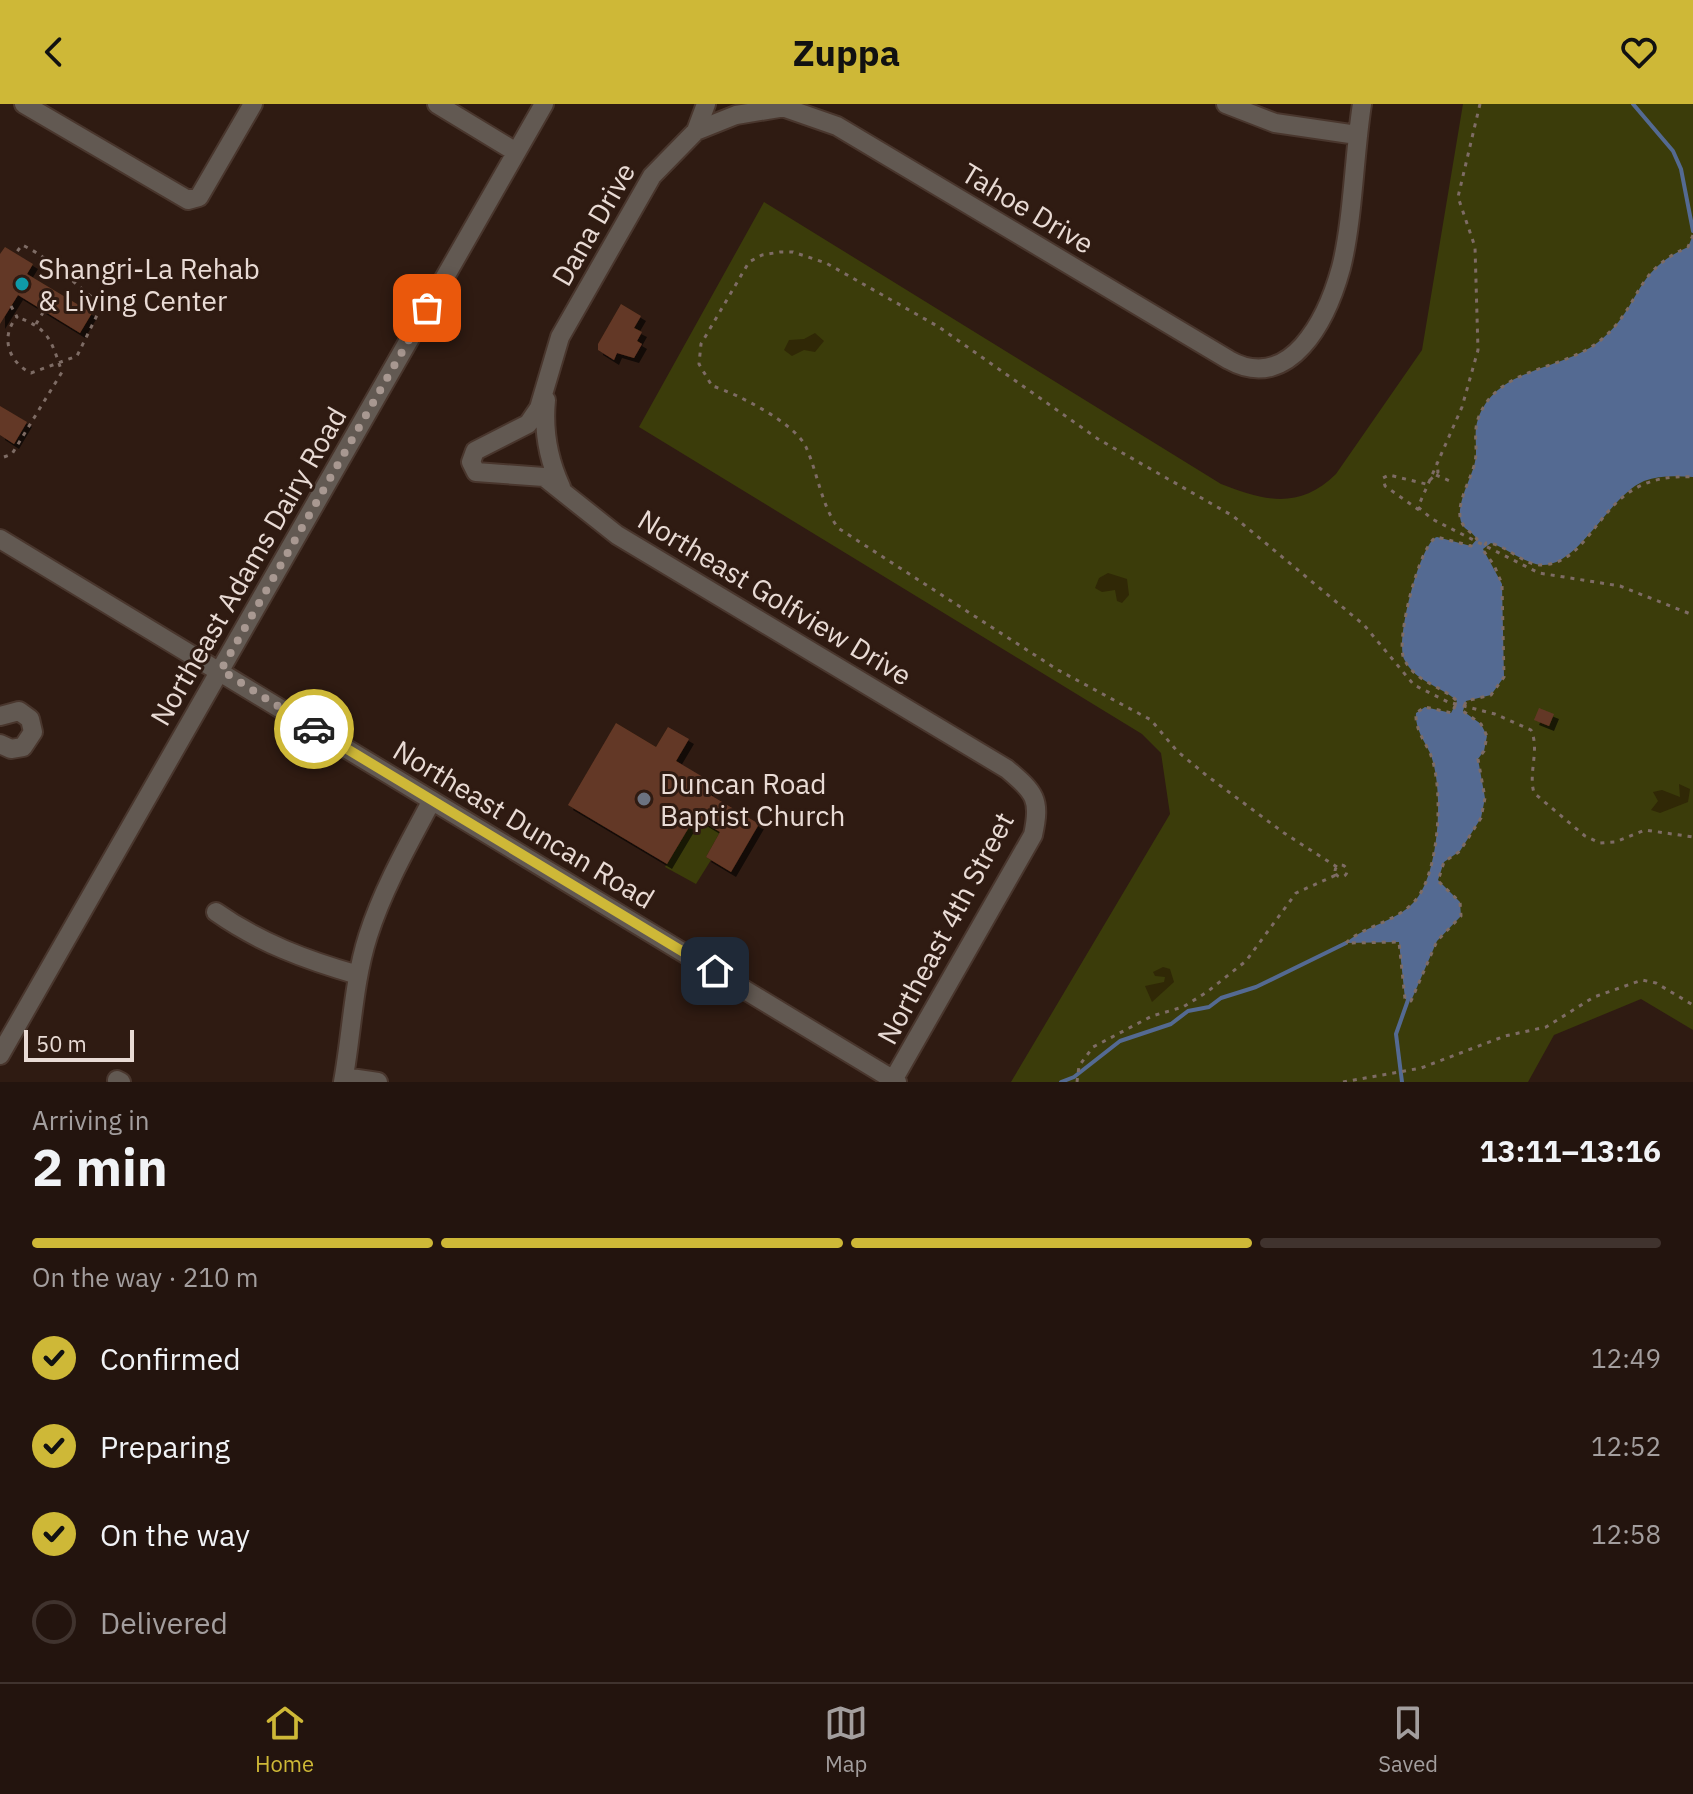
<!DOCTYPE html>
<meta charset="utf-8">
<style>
:root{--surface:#23140e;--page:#2b1d17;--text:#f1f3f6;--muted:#a39e9e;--line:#40332e;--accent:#ceb837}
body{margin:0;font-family:"IBM Plex Sans",sans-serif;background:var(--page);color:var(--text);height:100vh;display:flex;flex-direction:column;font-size:30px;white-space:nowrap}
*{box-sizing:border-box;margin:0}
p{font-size:26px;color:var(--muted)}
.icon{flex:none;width:44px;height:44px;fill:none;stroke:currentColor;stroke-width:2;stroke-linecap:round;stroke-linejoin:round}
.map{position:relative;height:978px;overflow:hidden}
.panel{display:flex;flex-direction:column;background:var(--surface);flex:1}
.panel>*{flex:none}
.scale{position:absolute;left:24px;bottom:20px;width:110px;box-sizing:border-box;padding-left:8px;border:4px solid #e9dbd5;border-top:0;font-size:22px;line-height:28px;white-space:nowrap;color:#e9dbd5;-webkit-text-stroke:6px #2f1b12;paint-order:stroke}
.pin{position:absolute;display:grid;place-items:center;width:68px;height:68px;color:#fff;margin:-34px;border-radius:16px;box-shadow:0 4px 12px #0006}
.courier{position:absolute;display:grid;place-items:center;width:80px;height:80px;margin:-40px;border:6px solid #ceb837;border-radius:50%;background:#fff;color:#222;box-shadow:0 2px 10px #0007}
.summary em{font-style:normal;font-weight:700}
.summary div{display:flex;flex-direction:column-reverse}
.summary{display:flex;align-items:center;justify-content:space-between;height:136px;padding:0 32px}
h1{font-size:52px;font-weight:700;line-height:60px}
.bar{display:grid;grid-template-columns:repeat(4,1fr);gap:12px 8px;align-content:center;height:96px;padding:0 32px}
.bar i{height:10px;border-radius:6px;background:var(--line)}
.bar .on{background:var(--accent)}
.bar p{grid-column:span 4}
ol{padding:0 32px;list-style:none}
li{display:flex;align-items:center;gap:24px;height:88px}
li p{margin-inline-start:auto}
li .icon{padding:8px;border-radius:50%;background:var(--accent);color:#111;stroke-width:4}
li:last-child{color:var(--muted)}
li i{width:44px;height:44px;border:4px solid var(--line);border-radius:50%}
header{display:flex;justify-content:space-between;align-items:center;height:104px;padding:0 32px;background:var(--accent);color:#111;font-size:36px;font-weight:700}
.menu{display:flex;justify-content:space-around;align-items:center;height:112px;border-top:2px solid var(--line);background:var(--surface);font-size:22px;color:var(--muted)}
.menu a{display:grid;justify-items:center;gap:4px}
.menu .on{color:var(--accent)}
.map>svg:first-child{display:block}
</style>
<header><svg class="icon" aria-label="back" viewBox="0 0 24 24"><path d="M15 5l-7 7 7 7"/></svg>Zuppa<svg class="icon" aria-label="heart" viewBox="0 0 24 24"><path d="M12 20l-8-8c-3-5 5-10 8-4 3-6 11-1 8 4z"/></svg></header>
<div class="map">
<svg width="1693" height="978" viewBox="0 0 1693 978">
<defs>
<filter id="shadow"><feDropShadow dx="5" dy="5" stdDeviation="0" flood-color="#0009"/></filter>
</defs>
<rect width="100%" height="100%" fill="#2f1b12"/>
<path fill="#3b3c0a" d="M1463 0H1693V926L1641 895 1554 931 1528 978H1011L1170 710 1161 649 1142 630 639 323 764 98 1221 380C1264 397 1300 406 1336 370L1422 246Z
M695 713 720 728 706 753 711 756 696 780 665 763Z"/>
<path fill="#302806" d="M815 229 824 237 815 248 804 246 792 252 784 246 789 236 804 235Z
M1108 469 1127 475 1129 491 1122 499 1117 497 1115 486 1102 488 1095 484 1099 474Z
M1679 680 1690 685 1688 698 1660 709 1651 706 1658 697 1653 688 1662 686 1680 693Z
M1163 863 1170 865 1174 878 1152 898 1145 882 1164 878 1165 873 1155 872 1153 868Z"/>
<path fill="#546a92" d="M1693 131V373C1676 372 1660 371 1644 377 1609 392 1579 462 1542 461 1526 460 1506 444 1491 439L1483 445 1502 480 1504 573 1491 591 1466 597 1463 607 1481 620 1487 632 1484 647 1478 655 1485 694 1481 714 1460 747 1444 758 1438 776 1460 798 1461 812 1437 837 1411 897 1405 895 1399 838 1346 839C1362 823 1395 818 1413 799 1439 774 1445 685 1430 649 1424 636 1415 625 1416 609L1425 603 1451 609 1457 597C1441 582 1415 578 1404 555 1395 537 1420 438 1437 433L1471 442 1477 435C1473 429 1468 427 1464 423 1451 407 1472 374 1475 358 1478 343 1473 330 1478 315 1497 261 1564 268 1602 235 1642 201 1632 168 1688 143Z"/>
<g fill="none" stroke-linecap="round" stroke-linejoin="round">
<path stroke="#546a92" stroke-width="4" d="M1633 0 1673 47 1681 65 1693 127
M1061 978 1074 973 1120 937 1171 920 1188 907 1209 903 1221 894 1256 883 1346 839
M1402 978 1396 930 1408 896"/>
</g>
<path fill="#643825" filter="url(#shadow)" d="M5 143 33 160 27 170 92 209 80 229 18 191 0 220V150Z
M621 200 641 212 634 224 642 228 637 237 642 240 634 254 617 249 614 256 598 246V240Z
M0 302 27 318 14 340 0 331Z
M1539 604 1554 610 1549 622 1534 616Z
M616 619 656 643 668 623 689 635 676 657 713 679 707 689 759 720 731 768 706 753 720 728 695 713 667 760 568 701Z"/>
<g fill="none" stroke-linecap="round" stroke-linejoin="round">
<g stroke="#49362d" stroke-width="22">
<path id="minor" d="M24 0 188 96
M437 0 516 48
M706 0 696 27 652 72 560 233 539 304 528 320 475 347 471 358 476 368 544 373 617 431 1007 665C1035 689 1041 695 1033 731L892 978
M774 0 837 22 1229 256C1290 290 1327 215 1341 164 1353 117 1354 51 1362 0
M1226 0 1275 19 1357 31
M696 27 736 11 779 4
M188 96 199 93 253 0
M546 296C543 327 548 355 561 383
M0 435 897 978
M0 612 19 607 30 615 33 628 23 643 11 645 0 640
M216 808C260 839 306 856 358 871
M0 951 544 0
M344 973 378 978
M117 976 121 978
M343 978C352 929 353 879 368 832 383 785 408 741 431 698"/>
</g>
<path stroke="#7e6c65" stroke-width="3" stroke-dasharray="4 6" stroke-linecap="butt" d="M1480 0 1458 93 1475 143 1478 246 1462 303 1418 403 1432 415 1539 469 1620 482 1693 511
M1693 131 1688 143C1632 168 1642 201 1602 235 1564 268 1497 261 1478 315 1473 330 1478 343 1475 358 1472 374 1451 407 1464 422 1468 427 1473 430 1477 435L1471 442 1437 433C1420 438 1395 537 1404 555 1415 578 1442 582 1457 597L1452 609 1425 603 1416 609C1415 625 1424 636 1430 649 1445 685 1439 774 1413 799 1395 818 1362 823 1346 839L1399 838 1405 895 1411 897 1437 837 1461 812 1460 798 1438 777 1444 758 1460 747 1481 714 1485 694 1478 655 1484 647 1487 632 1481 620 1463 607 1466 597 1491 591 1504 573 1502 480 1494 461 1483 446 1486 439C1506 439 1524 463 1544 461 1601 455 1597 367 1693 373
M11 202 17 213C0 232 8 258 31 269L77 252 102 201C76 182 51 154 22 141L16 149
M36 220 44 207
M4 353 12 350 62 268C51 237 50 225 17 213
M1436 371 1450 377
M1419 406 1385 382 1383 374 1389 371 1426 380 1438 368 1437 358
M1335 767a6 6 0 1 1 12 0a6 6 0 1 1-12 0Z
M1337 763 1284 729 1206 671 1177 647 1151 616 1058 566 838 424C821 400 818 370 806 343 795 319 736 289 712 282L699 260 701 240 749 158 762 151 780 148H793L826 159 939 223 1098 335 1233 412 1364 521 1414 581 1448 598 1495 610 1531 626C1540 646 1528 668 1534 689L1585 732 1600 739 1615 738 1645 726 1693 733
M1077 978 1079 962 1093 943 1152 912 1183 903 1207 888 1246 857 1296 789 1336 771
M1343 978 1421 964 1505 932 1546 923 1594 893 1642 876 1656 879 1693 901"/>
<use href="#minor" stroke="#625952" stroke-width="18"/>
</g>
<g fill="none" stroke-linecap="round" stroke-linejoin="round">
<path stroke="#a89891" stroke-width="8" stroke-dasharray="0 14.4" d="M314 625 221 566 427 204"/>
<path stroke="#ceb837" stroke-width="10" d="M314 625 715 867"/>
</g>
<circle fill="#0f9aa8" stroke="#2f1b12" stroke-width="3" cx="22" cy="180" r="8"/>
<circle fill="#6b7280" stroke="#2f1b12" stroke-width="3" cx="644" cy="695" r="8"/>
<g text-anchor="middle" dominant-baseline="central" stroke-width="6" stroke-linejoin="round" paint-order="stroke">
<g font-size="28" fill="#e9dbd5" stroke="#2f1b12">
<text transform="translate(1028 104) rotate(31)">Tahoe Drive</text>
<text transform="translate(593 120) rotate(-60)">Dana Drive</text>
<text transform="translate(248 462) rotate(-60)">Northeast Adams Dairy Road</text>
<text transform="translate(775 493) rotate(31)">Northeast Golfview Drive</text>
<text transform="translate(524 720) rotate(31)">Northeast Duncan Road</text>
<text transform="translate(945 824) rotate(-62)">Northeast 4th Street</text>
</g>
<g font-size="28" fill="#e9dbd5" stroke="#2f1b12" text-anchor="start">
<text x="38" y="164">Shangri-La Rehab<tspan x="38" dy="32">&amp; Living Center</tspan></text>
<text x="660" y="679">Duncan Road<tspan x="660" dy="32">Baptist Church</tspan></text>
</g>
</g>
</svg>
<div class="scale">50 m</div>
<div class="pin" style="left:427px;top:204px;background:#ea580c"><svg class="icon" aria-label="bag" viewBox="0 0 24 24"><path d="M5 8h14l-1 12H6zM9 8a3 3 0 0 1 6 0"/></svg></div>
<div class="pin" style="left:715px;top:867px;background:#1f2937"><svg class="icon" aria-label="home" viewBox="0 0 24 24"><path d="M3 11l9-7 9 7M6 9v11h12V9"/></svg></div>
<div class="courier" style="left:314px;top:625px"><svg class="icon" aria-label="car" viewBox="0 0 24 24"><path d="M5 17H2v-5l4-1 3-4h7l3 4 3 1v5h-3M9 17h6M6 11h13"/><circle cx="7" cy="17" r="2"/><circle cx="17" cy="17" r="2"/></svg></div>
</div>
<section class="panel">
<div class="summary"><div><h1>2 min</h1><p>Arriving in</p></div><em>13:11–13:16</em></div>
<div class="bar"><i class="on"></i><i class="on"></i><i class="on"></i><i></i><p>On the way · 210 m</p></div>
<ol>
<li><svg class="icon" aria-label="check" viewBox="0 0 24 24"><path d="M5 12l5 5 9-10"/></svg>Confirmed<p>12:49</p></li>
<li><svg class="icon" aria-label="check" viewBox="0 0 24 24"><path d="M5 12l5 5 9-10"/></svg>Preparing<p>12:52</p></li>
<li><svg class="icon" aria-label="check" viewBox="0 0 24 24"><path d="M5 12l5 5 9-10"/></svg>On the way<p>12:58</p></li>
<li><i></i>Delivered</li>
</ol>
</section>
<nav class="menu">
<a class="on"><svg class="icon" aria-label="home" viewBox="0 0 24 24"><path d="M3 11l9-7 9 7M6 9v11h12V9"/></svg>Home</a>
<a><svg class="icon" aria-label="map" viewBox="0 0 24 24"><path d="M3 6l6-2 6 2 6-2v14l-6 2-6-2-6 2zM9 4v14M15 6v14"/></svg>Map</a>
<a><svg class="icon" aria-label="saved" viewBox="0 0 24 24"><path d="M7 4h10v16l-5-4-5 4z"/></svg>Saved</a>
</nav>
